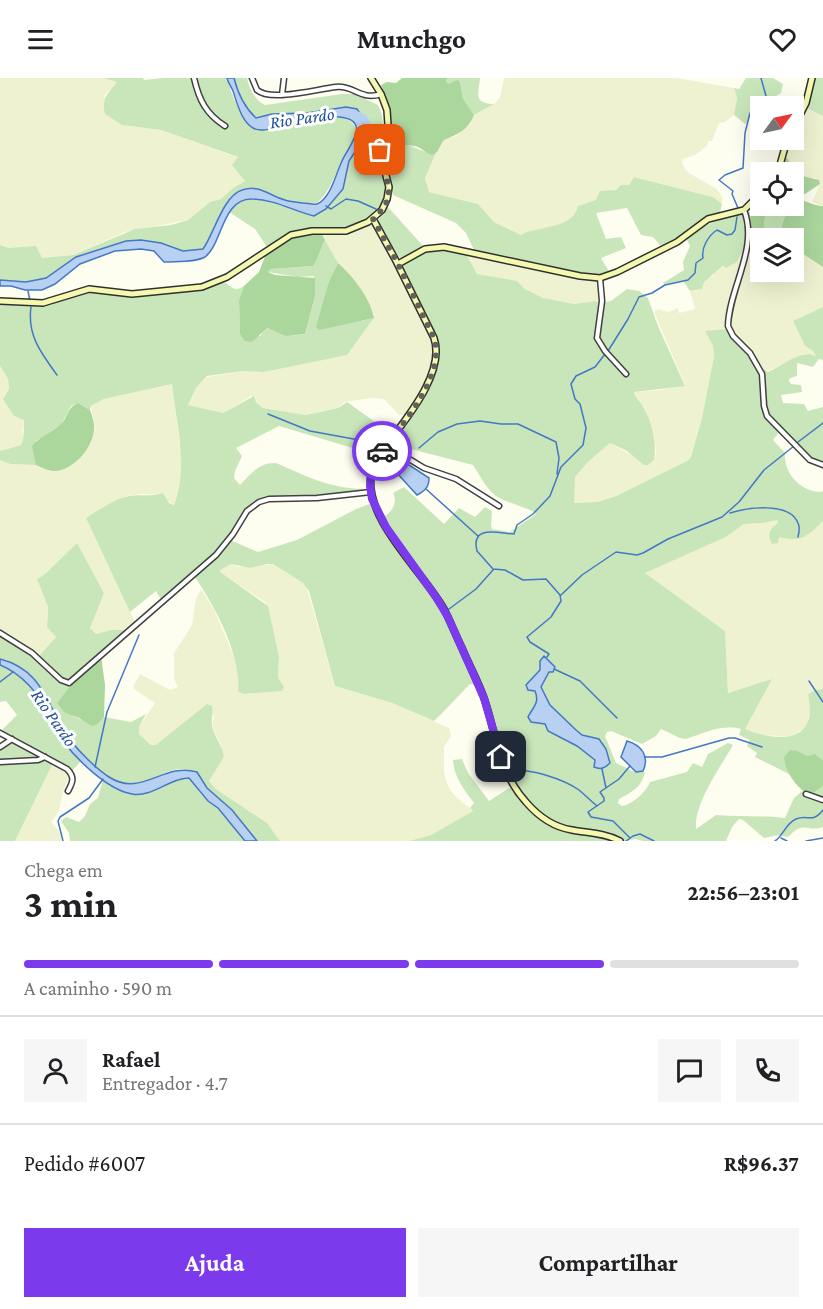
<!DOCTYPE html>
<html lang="pt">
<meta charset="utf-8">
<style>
:root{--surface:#fff;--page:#f6f6f6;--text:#202124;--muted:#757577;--line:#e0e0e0;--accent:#7c3aed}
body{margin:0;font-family:"Crimson Pro",serif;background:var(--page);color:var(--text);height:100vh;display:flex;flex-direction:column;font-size:22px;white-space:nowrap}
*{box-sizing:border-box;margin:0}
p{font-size:20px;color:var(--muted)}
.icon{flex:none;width:33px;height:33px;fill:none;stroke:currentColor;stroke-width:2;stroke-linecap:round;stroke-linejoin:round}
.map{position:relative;height:763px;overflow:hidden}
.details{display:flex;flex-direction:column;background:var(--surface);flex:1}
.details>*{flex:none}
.needle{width:39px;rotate:57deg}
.controls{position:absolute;left:750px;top:18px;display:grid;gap:12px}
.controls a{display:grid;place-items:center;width:54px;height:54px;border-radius:0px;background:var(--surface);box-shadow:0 6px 24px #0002;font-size:30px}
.pin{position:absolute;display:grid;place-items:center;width:51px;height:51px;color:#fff;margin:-26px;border-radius:12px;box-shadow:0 3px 9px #0006}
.courier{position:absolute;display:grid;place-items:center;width:60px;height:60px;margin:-30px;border:4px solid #7c3aed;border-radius:50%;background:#fff;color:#222;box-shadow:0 2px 8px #0007}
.headline em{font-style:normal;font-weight:700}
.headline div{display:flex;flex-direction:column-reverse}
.headline{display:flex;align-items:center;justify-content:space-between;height:102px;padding:0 24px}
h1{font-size:39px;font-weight:700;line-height:45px}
.bar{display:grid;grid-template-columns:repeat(4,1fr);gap:9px 6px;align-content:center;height:72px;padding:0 24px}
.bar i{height:8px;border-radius:4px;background:var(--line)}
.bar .current{background:var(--accent)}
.bar p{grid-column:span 4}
.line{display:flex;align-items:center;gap:15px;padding:0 24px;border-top:2px solid var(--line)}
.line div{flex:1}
.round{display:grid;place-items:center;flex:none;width:63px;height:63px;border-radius:0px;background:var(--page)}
.button{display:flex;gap:12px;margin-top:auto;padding:12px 24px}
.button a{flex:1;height:69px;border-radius:0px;background:var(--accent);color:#fff;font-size:24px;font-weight:700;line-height:69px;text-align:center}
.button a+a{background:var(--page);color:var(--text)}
header{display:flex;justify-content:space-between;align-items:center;height:78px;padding:0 24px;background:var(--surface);font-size:27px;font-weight:700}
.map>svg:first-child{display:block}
</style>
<header><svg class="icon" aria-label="menu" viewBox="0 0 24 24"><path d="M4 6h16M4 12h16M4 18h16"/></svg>Munchgo<svg class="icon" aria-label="heart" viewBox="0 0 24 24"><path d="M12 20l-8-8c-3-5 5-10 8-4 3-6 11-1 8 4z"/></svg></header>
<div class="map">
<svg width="823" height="763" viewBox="0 0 823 763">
<rect width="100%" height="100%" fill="#fefef0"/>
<path fill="#eff2d1" d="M0 0H103L117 4 104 18 122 47 161 52 239 80 245 103 233 110 221 121 210 124 188 142 125 154 73 177 42 180 18 170H9L0 167Z
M504 0H677L734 10 737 20 734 37 725 44 719 45 712 63H708L707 68 695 77 683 81 682 85 687 94 717 111 722 119V126L713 119 635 99 629 107H624L593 124 578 128V132L570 143 521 157 494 144 478 126 429 114 425 100 441 65 445 61 456 58 470 46 474 37 494 26 500 19Z
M807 30 823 38V128L812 124 820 106 816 100H803L799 97 784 80 791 62H794V53Z
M369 146 376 150 410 215 419 237 432 259 436 271 427 308 407 337H399L384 321 372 320 344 324 338 330 306 337 263 330 251 318 223 335 188 327 196 310 207 299 242 293 264 294 347 276 373 242 374 237 369 225 345 191 338 185 321 155 341 157Z
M749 154 768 160H760V194H794V170L823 189V229L793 243 805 268 813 273 816 278 803 276 766 294 748 270 706 253 713 268 714 278 702 340 691 379 687 383 616 418 598 424 573 425 575 399 588 384 610 365 635 379 654 382 656 374 654 357 645 331 634 314 660 312 685 307 654 234 658 231 668 234 678 230 679 235 695 231 690 213 700 212 704 204 713 198 715 192 737 184 744 170Z
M466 176 588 202 598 201 601 225 595 223 574 226 561 225 543 220 525 211 521 207 504 201 479 197 475 194Z
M0 288 8 301 9 311 4 320 14 338 24 341 22 352 24 361 21 367 0 373Z
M172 306 182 384 179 411 174 427 158 417 144 416 126 418 86 440 136 546 129 552H111L96 556 92 553 90 548 104 515 77 465 45 496 37 501 48 529 47 545 56 559 39 578 0 556V382L10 386 36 387 51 393 95 351 91 328 104 321Z
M777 441 778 445 774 448 778 459 806 458 823 443V611L815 612 808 616 810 634 807 646 803 651 791 658H780L761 657 745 651 756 606 728 615 725 553 644 495 726 459 744 446 762 445Z
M231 486 239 489 273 486 306 507 335 608 392 625 449 650 451 658 444 669V695L448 708 454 717 473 733 431 757 409 763H280L267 745 216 711 209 703 224 679 221 666 212 649 214 638 207 626 158 667H151L139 656V649L155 625 134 611V607L140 596 170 612 178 609 174 601V575L192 547 196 521 201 511 214 532 237 585 240 600 238 614 244 616 282 613 278 600 279 579 266 525 219 493Z
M54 683 71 694 64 710 59 733 51 744 59 753 62 763H15Z"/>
<path fill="#c9e6bb" d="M103 0H143L144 2 163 0H227C229 9 240 38 247 44 251 48 259 50 265 52 280 47 352 25 356 52 358 63 348 72 343 81 334 97 331 113 317 125 308 127 294 125 285 122 271 118 250 101 237 115 221 132 216 154 203 171L183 173 174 169 126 163 77 179 46 200 26 204 0 202V167L9 170 36 168 42 180 73 177 135 151 171 147 188 142 210 124 221 121 233 110 245 103 232 87 238 79 161 52 122 47 105 36C101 20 108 15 117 4Z
M234 0H247C249 10 255 23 265 27L342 16H355L378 27C386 42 383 55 374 68L387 106 384 123 373 139 341 152 312 150 297 152 267 169 255 151 229 134C235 129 241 122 249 121 264 119 296 130 310 137H317L343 111 349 83 359 68 365 46 358 32 335 30 307 35 272 36 256 40C244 29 238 16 234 0Z
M447 0H480C479 15 472 25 494 26L474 37 463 22 460 4 449 6 446 4Z
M746 0H773L783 6 781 15 773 20 775 28H760V35L757 33 751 34 748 44 745 46 734 37 737 20 734 10 739 11Z
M816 0H823V38L807 30Z
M407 67C417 69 427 77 436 75L425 100 429 114 478 126 494 144 521 157C538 147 573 152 578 128L596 122 600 113 616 112 621 107H629L634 99 713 119 722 126 720 134 718 137 668 168 660 167 653 159 641 157 627 130 596 135 606 161 621 159 626 170 601 180 611 197 590 198 474 172 466 155 456 145 393 117 383 82V68Z
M771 128H788L778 160 762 159C767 147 760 143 771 128Z
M388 129 424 169 404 180 399 179 381 151 378 141 384 136Z
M750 134 748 168 743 172 737 184 726 190 723 188C715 193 712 199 704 204L702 211 690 213 683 203 665 207 663 205 684 192 683 184 690 168 687 162C702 147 716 142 736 137 741 136 744 137 750 134Z
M325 162 338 185 329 203 324 222 361 243 374 240 347 277 264 294 242 293 207 298 196 310 188 327 223 335 254 318 256 324 263 330 306 337 338 330 347 324 378 346 388 358 376 377 279 348 236 370 242 378 235 393 234 400 240 407C251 396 259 384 276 385 309 399 330 411 367 411L368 412C339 425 271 408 249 430 241 438 236 452 230 462L258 474 297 462 356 431 375 424 382 439C392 436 398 424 393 415L404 409 444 446 459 430 475 439 485 429 492 433 491 448 492 451 510 454 536 436C531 430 506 425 496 418 486 411 480 397 473 387L391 366 408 342 427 308 436 272 432 259 419 237 410 215 400 185C409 185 415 179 422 175 436 169 453 173 466 176L477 196 517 203 525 211 543 220 574 226 595 223 601 225 611 223 627 211 639 213 648 220 658 248 685 308 634 314C636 320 641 324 644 330 652 345 657 365 654 382L648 387H644L627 373 610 365 588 384 575 399 574 425 598 424 616 418 687 383 691 379 702 340 714 278 713 268 705 253 729 251 748 270 762 290 768 294C783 288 800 271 816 278L813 273 805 268 793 243 823 229V282L819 281 813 289 797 285V298L790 300 789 303 791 306 801 307 802 314 781 317 783 325 804 326 808 333 823 329V389L815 386 798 367 780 353 773 362 785 375C783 395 801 414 821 414L823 413V443C808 458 801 465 779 459L778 465 772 466C767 457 769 451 778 445L777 442 763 445 744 446 726 459 645 495 725 553 728 615 772 601 745 651C761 658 798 667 807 645 812 636 809 625 808 616L815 612 823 611V682L817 677 808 678 798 673H790L784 679 785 686 791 697 755 679 757 675 747 668 750 662 739 657 741 651C722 646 704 655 686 661L680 660 661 651 656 658 642 666 611 653 607 654 605 658 616 685 635 694H645C642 709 632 714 619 721L618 725 622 728C632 727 647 713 650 704L687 694 693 685 702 689 708 676 728 665 733 667C720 690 694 725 696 751L716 737C739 739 762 737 785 740L794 720 802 713 811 717 823 708V749C806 755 805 741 788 759L779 757 764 760 743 742 739 741 732 749 726 763H643L635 761 627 763H409L431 757 473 733 470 730 474 725C464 712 454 699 453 682L462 681 468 695 489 723 514 707 477 607 470 606C458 618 447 631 434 643L392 625 335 608 309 513 303 505 273 486H267L250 490 231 486 219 493 268 528 279 579 278 600 284 609 282 613 244 616 238 614C242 578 215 529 195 499L164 527 156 513 130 534 86 440C99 432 114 421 129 418 140 416 153 419 163 415L169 425 174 427C189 388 176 346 172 306L104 321 91 328 90 332 78 325 71 328 61 347 36 363V387L10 386 0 382V373L21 367C25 360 23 350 24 342L14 338 3 321 9 311 8 301 0 288V225L43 229 52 227 68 218 94 212 132 218 188 213 224 204C232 208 234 215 244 208L239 222 240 256 260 258 266 250C283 255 286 260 305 256L315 218 314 198 297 199 268 194 271 191 313 188C319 180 320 171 325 162Z
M77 465 104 515 90 550 96 556 111 552H129L76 602 57 625C69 636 81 644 98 646L104 639 131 644 146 636 139 649V656L151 667H156L207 626 212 628C214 636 210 644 213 652 217 662 223 669 224 679L209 703 216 711 267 745 280 763H257C246 753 240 741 231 731 224 723 213 718 207 709 202 703 201 696 192 693 163 682 144 722 109 699 94 689 77 672 67 657 46 626 41 593 0 581V556L39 578 56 559 47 549 48 529 37 501 45 496Z
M0 587 24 600 31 609 63 663 82 682 71 694 54 683 15 763H0V670L10 666 12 662 0 654 17 637 6 623 0 624Z
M180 700H188L192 702 202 717 218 730 245 763H70L69 755 61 743 66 739 79 744 85 738 90 726 98 720 103 701 129 716Z"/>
<path fill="#abd69c" d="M402 0H447L446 4 449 6 457 2 460 4 463 21 474 37C468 52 458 56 444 62 441 65 439 72 436 75 430 80 423 71 418 69 408 65 394 69 383 68L391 47 389 32 381 7 387 4 396 5Z
M784 80H787C801 101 797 96 819 102L820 106 805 116 794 115V94H781Z
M760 118V128H771C760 143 767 147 762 159L749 154 751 129Z
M794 120C806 122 813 128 823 128V189L794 170V160H778L788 128H794Z
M307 155H321L325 162C320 171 319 180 313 188L271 191 268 194 275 197 315 200V218L305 256 286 258 267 250 252 264 245 263 240 256 239 222 244 208 259 194 266 176 294 158Z
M338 185C352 197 371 221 374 240L319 252 316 249 329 203Z
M78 325 90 332C92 338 95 345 94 351 93 370 73 393 54 393 48 393 41 389 36 387L32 368C40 358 51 355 60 347 69 339 66 330 78 325Z
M101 578 105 607 104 639 98 646 92 648 79 640 64 634 57 625 68 611Z
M790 672 798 673 808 678 815 676 823 682V708L811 717C798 713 784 692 784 679Z"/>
<path fill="#b8d1f2" stroke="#4378c4" stroke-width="1.5" d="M227 0H234C238 16 244 29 256 40L272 36 307 35 346 29 357 31 361 37 365 50 359 68 349 83 343 111 326 131 314 138C294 133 273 121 252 121 222 120 222 167 205 179 195 185 175 183 164 184L154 173 141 171 115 173 80 186 55 206 42 212H25L11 208H0V202L26 204 46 200 76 179 126 163 141 162 161 165 183 173 203 171C214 156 223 118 242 112 259 106 270 118 285 122 291 124 297 124 303 125 307 125 313 127 317 126 331 120 336 95 342 83 348 69 373 42 339 39 321 38 302 42 285 46 277 47 270 52 263 52 245 54 238 29 234 16 233 10 228 6 227 0Z
M403 383 429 400C429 409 425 413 417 417L395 393Z
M544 578 555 589 553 594H549L541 609 550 627 576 652 582 657 599 661 606 671 610 685C605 690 601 692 594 689L595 682 577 668 548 653 545 646 531 644 528 639C533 629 540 625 535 613L528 612 526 607 540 592V583Z
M0 581C40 591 46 622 64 653 73 668 95 690 109 699 142 720 163 684 197 694L207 710 232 732 257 763H245L218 730 208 723 189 700C169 700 152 720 132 716 108 712 77 682 63 663 59 657 56 650 53 643 41 619 25 597 0 587Z
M627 663C641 667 650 678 643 693L636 694 621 679Z"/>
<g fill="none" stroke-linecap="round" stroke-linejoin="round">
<path stroke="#4378c4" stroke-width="1.5" d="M761 0 766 18 762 28
M326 128 331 131 346 121 358 123 376 131
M738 130 732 116 733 113 719 102 725 97 743 90 745 55 750 35 760 30
M28 213 30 223
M31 229C27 257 41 275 57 297
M608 273 628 241 639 219 652 215 665 207 688 202 695 195 696 185 703 180C701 170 708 158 717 152L727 157 732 156 735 152 737 139
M268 336 310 353 370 364 379 372
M798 364 823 345
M419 370 438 354 457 346 480 343 501 346H518L556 364 559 380 557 396
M385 379 399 389
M426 411 478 458
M730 435C746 430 789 423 798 445 800 449 799 455 798 459
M561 517 582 497 616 474 637 477 643 475 668 461 722 439 739 424 764 392 794 368
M449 531 476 511 493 492
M547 579 549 576 530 564 527 559 551 539 561 523 560 517 546 501 523 502 505 492 493 491 477 473C470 445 501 456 514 456L517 447 533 436 550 418 561 389 583 367 586 350 580 326 575 321 571 306 576 298 595 289 605 276
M554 591 580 603 617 640
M809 603 823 624
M0 604 13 594
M645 679H662L729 660H735L762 669
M630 688 619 701 600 714 604 720V723L588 734 591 739 613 743 630 760
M95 689 107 634 139 557
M602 691 606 710
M511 694C526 688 565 702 579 712 585 717 591 723 597 728
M781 760 787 763
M63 763 58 743 60 739 89 720 103 701
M626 763 633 758 640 756 654 763
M775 763C783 758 786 745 796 741 808 736 812 746 823 732
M806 763 823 760"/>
<path stroke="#b8d1f2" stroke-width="7" d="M355 36 364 40 367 46 358 57"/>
<g stroke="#414141" stroke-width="7">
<path id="street" d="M194 0C199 22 206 36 225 48
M252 0 257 12C271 24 317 11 336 9 354 7 361 23 381 16
M282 17 284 0
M744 132C759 170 729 210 728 248L733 258 750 275 762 296 764 328 767 338 810 382 823 387
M600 200 602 223 597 260 605 273 626 296
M386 367 424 390 456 401 499 428
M0 555 32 575 61 602 69 605 216 477 233 456 247 433 259 424 269 421 317 420 371 414
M0 655 67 691C75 699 73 704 68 713
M0 669 12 661
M0 684 38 682 45 679
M806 716 823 722"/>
</g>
<g stroke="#303030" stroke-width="8">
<path id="secondary" d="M794 49 806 25 812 0
M778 94 787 62
M373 141 395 181 434 260C445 293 410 336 391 361 383 372 373 382 371 396 364 443 424 494 445 533 451 545 456 558 462 570 469 587 478 603 484 620 497 658 498 693 526 724 538 738 553 749 572 752 588 755 605 755 620 763
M398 186 425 171 444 169 580 198 600 200 617 194 677 164 708 141 744 132 760 116
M0 223 43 225 89 211 132 216 202 209 227 199 291 157 312 153H346L368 144 382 132 387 121 389 109 380 75 388 47 387 32 381 16 371 0"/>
</g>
<use href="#street" stroke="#fff" stroke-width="4"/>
<use href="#secondary" stroke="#f4f9af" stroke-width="5"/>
</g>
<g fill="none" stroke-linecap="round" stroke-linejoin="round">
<path stroke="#62625d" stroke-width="6" stroke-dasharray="0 10.8" d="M380 72C381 100 403 115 373 141L398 186 434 260C446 298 403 345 382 373"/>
<path stroke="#7c3aed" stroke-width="8" d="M382 373 372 391 370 408 372 421 386 449 436 519 448 539 484 620 501 679"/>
</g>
<g text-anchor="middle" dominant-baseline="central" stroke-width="6" stroke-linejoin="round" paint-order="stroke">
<g font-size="18" font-style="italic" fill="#1f4c97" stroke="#fff">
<text transform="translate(302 40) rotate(-8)">Rio Pardo</text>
<text transform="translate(54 640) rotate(55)">Rio Pardo</text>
</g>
</g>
</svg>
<div class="controls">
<a><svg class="needle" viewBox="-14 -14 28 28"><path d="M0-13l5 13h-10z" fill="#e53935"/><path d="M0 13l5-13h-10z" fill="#757577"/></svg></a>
<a><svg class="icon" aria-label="locate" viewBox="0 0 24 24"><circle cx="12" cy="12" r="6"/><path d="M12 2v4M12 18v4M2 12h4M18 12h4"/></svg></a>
<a><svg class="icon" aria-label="layers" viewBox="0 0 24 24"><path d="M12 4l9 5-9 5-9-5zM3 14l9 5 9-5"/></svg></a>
</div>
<div class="pin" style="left:380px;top:72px;background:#ea580c"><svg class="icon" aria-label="bag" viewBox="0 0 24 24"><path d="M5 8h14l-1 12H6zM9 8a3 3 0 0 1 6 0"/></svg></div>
<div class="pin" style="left:501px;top:679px;background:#1f2937"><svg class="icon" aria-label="home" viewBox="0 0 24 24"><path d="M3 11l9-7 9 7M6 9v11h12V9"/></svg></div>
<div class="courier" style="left:382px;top:373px"><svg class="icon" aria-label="car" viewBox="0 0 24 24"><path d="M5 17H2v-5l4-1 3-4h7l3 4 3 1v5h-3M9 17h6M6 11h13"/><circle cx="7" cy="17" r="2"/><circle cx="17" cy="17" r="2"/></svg></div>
</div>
<section class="details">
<div class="headline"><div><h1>3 min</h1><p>Chega em</p></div><em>22:56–23:01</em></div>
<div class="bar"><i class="current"></i><i class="current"></i><i class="current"></i><i></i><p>A caminho · 590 m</p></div>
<div class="line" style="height:108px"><a class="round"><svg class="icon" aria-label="person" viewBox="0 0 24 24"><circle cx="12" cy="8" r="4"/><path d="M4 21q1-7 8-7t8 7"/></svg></a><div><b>Rafael</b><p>Entregador · 4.7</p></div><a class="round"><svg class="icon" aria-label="chat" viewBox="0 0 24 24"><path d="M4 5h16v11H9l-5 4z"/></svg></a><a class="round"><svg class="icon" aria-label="phone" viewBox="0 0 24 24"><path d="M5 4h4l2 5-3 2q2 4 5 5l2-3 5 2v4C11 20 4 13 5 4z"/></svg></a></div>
<div class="line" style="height:78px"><div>Pedido #6007</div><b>R$96.37</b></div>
<div class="button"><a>Ajuda</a><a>Compartilhar</a></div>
</section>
